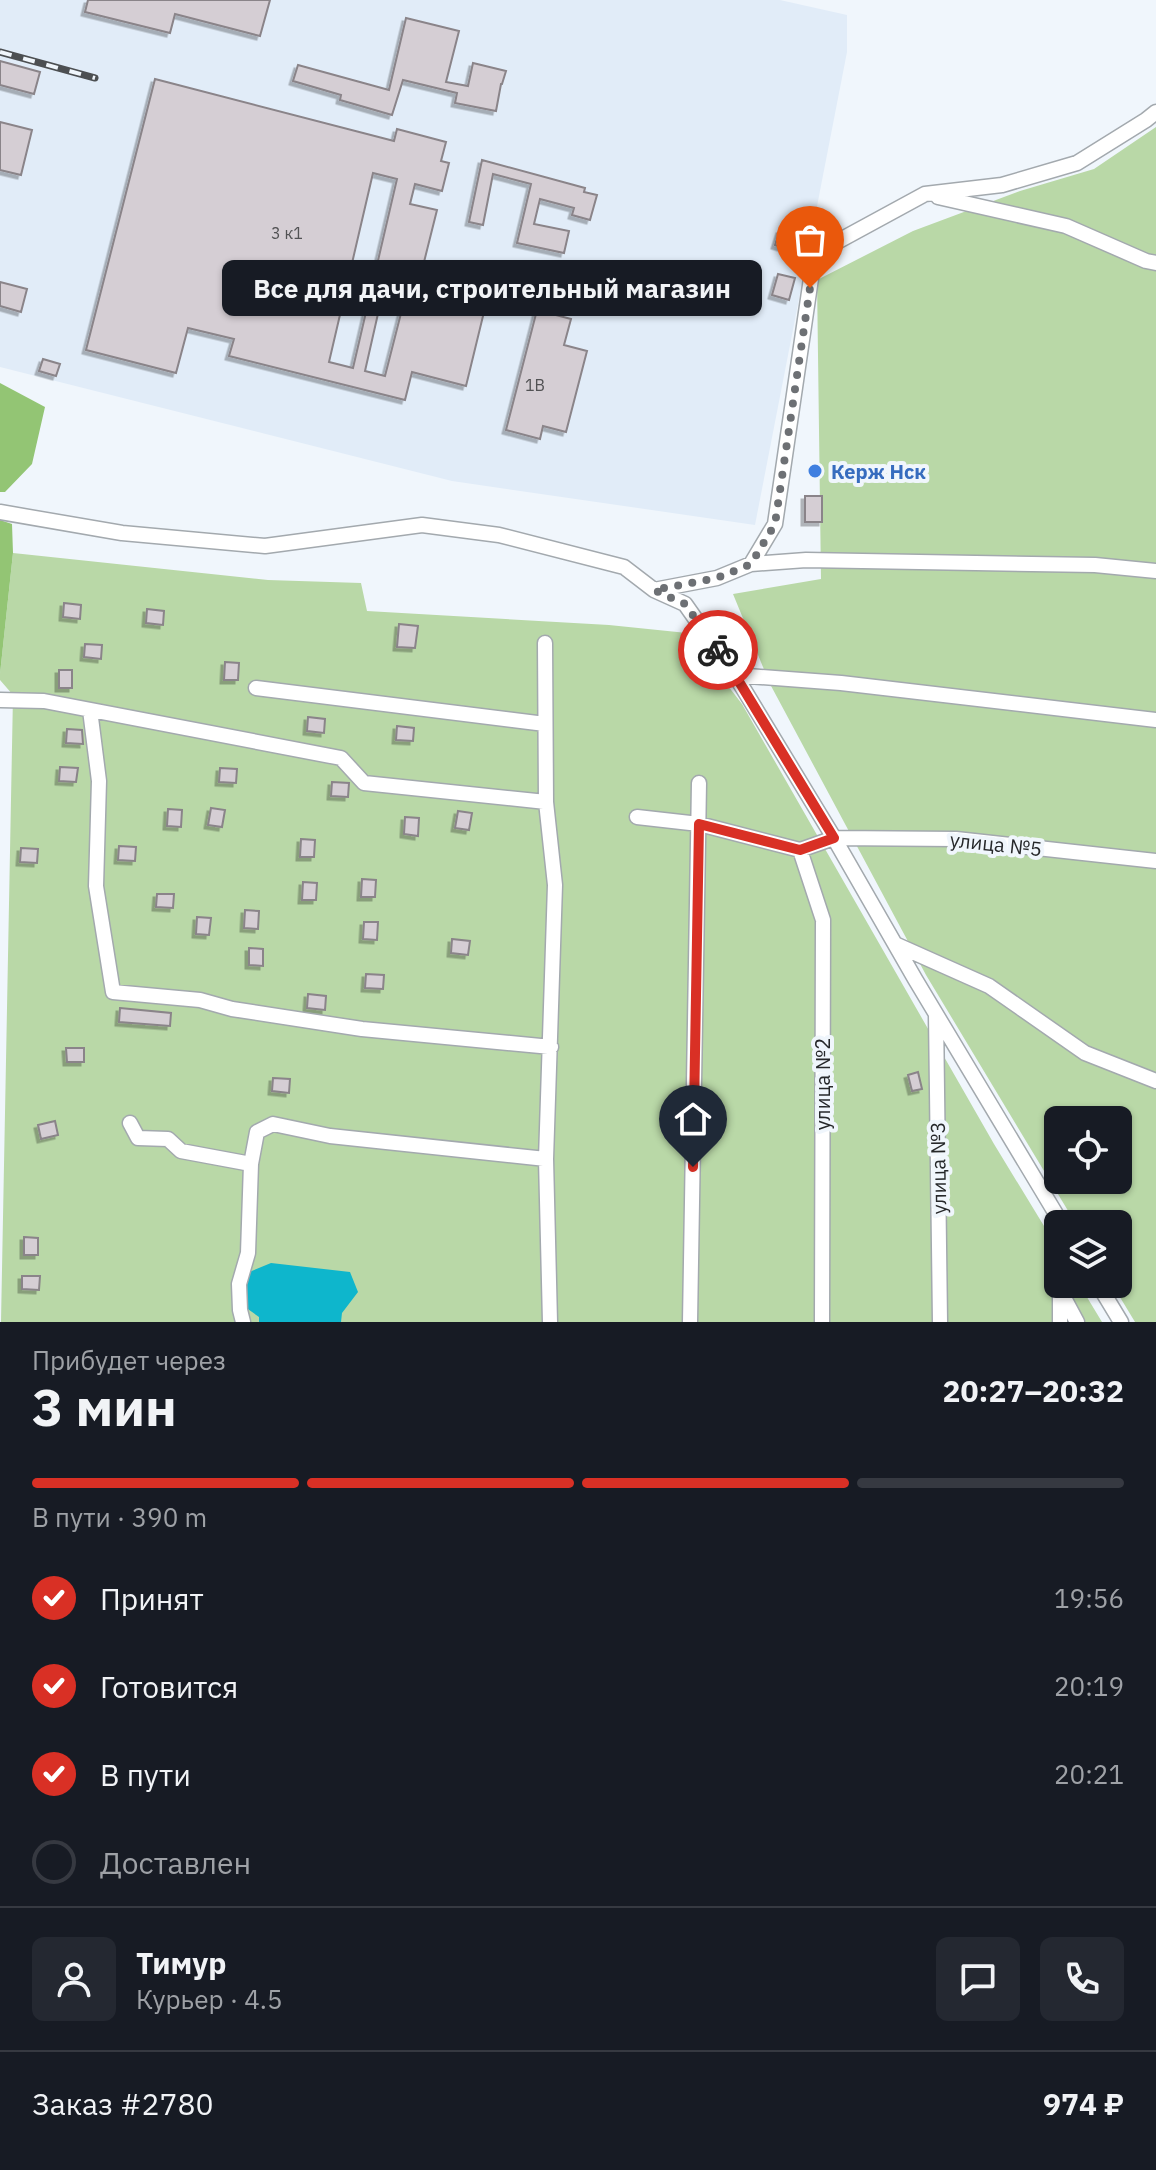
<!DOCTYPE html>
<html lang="ru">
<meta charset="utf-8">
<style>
:root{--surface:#171b24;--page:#242831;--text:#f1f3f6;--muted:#9ea1a6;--line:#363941;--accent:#d93025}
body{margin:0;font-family:"IBM Plex Sans",sans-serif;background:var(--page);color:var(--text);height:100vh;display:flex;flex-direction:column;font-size:30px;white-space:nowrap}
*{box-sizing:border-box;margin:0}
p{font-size:26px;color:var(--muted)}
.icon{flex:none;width:44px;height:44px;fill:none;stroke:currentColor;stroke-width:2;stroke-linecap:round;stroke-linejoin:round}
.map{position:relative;height:1322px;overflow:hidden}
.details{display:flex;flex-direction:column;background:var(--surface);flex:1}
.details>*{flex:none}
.buttons{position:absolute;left:1044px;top:1106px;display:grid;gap:16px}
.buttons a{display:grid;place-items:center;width:88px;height:88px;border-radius:12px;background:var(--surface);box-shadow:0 2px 6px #0004;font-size:40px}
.pin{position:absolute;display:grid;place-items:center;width:68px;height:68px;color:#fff;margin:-82px -34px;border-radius:50% 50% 50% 0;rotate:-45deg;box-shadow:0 0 8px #0007}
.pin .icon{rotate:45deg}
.courier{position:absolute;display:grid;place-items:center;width:80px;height:80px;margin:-40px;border:6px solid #d93025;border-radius:50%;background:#fff;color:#222;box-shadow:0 2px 10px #0007}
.bubble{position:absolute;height:56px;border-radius:12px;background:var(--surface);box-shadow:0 2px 6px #0004;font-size:26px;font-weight:800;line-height:56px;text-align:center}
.headline em{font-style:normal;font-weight:800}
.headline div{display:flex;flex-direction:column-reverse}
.headline{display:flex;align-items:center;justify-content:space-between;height:136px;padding:0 32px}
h1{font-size:52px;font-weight:800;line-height:60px}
.bar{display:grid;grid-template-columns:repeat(4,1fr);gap:12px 8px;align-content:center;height:96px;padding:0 32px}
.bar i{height:10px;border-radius:6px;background:var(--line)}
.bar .current{background:var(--accent)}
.bar p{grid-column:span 4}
.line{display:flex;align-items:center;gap:20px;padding:0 32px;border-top:2px solid var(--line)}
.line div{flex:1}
.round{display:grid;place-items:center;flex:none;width:84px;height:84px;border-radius:12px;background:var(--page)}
ol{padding:0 32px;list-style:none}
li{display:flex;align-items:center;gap:24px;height:88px}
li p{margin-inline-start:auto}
li .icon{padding:8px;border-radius:50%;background:var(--accent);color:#fff;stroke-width:4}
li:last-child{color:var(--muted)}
li i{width:44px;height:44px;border:4px solid var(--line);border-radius:50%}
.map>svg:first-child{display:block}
</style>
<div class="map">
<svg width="1156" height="1322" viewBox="0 0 1156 1322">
<defs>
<filter id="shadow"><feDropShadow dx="-3.5" dy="3.5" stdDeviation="0" flood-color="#0004"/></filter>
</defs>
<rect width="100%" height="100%" fill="#f0f6fc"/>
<path fill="#e1ecf8" d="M0 0H780L847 15V52L755 525 452 481 0 367Z"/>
<path fill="#b9d8a7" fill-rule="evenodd" d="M1156 127V1322H1135L1112 1284H1118V1224H1076L926 975 770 684 733 594 821 579 817 280 913 231 1020 191 1094 169ZM1058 1120H1118V1180H1058Z
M13 553 268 580 361 583 367 611 609 625 687 633 742 704 994 1144 1058 1249V1284H1079L1102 1322H1L13 695 0 680V674Z"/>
<path fill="#93c574" d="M0 383 45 407 32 464 5 492H0Z
M0 520 12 524 13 553 0 674Z"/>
<path fill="#0eb6cc" d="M271 1263 350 1272 358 1292 342 1313 341 1322H259V1317L245 1307 247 1273Z"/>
<path fill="#d5ced4" stroke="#8a8489" stroke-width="2" fill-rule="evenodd" filter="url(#shadow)" d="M88 0H270L260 36 175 14 170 33 85 12Z
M406 18 459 31 446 82 468 86 473 63 506 71 502 84H501L496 111 455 103 457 93 403 80 392 115 340 100 341 95 293 81 298 65 389 90Z
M0 61 40 72 34 94 0 85Z
M155 79 394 141 397 129 446 142 441 161 449 163 442 191 415 184 410 204 437 210 424 262 492 279 466 386 412 372 405 400 229 356 234 339 188 328 176 373 86 350ZM373 173 397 179 353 368 329 362ZM387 274 406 279V281L409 282 385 376 365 371Z
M0 122 32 130 21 175 0 170Z
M482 160 585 188 584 192 597 195 590 220 572 215 574 208 540 199 534 224 569 231 564 253 517 243 531 184 493 174 483 225 469 222Z
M780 230 807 238 802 253 775 245Z
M778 274 795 278 789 300 772 295Z
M0 282 27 289 21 312 0 306Z
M537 310 571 319 564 345 587 351 566 432 543 426 540 439 506 430Z
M43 359 60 364 56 376 39 371Z
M805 496H822V522H805Z
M64 603 81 605 80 619 63 617Z
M147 609 164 611 163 625 146 623Z
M399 624 418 626 415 648 397 647Z
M85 644 102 645 101 659 84 657Z
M225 662 239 663 238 680H224Z
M59 670H72V688H59Z
M308 717 325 719 324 733 307 731Z
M397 726 414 728 413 741 396 740Z
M67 729 82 730 83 744 66 743Z
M60 767 78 768 76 782 59 781Z
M220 768 237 769 236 783 219 782Z
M332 782 349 783 348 797 331 796Z
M211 808 225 810 222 827 208 825Z
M168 809 182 810 181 827 167 826Z
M458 811 472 813 469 830 455 828Z
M405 817 419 818 418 836 404 834Z
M301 839 315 840 314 857H300Z
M119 846 136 847 135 861 118 860Z
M21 848 38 849 37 863 20 862Z
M362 879 376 880 375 897H361Z
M303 882 317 883 316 900H302Z
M157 894H174L173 908 156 907Z
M245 910 259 911 258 929 244 928Z
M197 917 211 918 209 935 196 934Z
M364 922H378L377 940 363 939Z
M452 939 470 941 468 955 451 953Z
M249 948 263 949V966L249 965Z
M366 974 384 975 383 989 365 988Z
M308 994 326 996 325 1010 307 1008Z
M120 1008 171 1013 170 1026 119 1022Z
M66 1048H84V1062H67Z
M918 1072 922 1089 912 1091 908 1075Z
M273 1078 290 1079 289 1093 272 1091Z
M55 1121 58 1135 41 1139 38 1125Z
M24 1237 38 1238V1255H24Z
M22 1276H40L39 1290 22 1289Z"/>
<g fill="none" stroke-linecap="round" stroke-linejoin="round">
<g stroke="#a3a9ae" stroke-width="17">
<path id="minor" d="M938 197 1066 226 1146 261 1156 263
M0 512 122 533 265 546 422 525 499 535 624 567 654 590 685 604 735 675 834 838 915 979 1062 1224
M751 564 806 560 1095 565 1156 571
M654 590 717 578 751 564 775 524 814 258 833 244 925 194 1002 185 1077 163 1146 120 1156 112
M545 643 546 802 555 885 546 1159 550 1322
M735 675 841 683 1156 720
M256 688 545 724
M0 700 44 701 341 758 364 783 546 802
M90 710 99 781 96 886 113 992 200 1000 232 1009 362 1029 551 1047
M637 817 699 824 800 850 834 838 956 839 1156 861
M800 850 823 920 822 1322
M897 945 989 986 1085 1053 1156 1081
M936 1014 940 1322
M130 1123 138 1138 168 1139 181 1151 251 1164 257 1132 273 1124 330 1136 546 1159
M1098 1284 1121 1322
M1062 1294 1077 1322
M243 1322 240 1310 239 1284 248 1253 251 1164
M690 1322 699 783
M1060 1322V1284"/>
</g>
<use href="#minor" stroke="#fff" stroke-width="14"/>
<g stroke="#4c4f52" stroke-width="7">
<path id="rail" d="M0 52 95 78"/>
</g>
<use href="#rail" stroke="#f0f6fc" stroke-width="4" stroke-dasharray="12" stroke-linecap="butt"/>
</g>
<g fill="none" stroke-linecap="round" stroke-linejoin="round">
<path stroke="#6d7074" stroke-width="8" stroke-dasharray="0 14.4" d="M718 650 685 604 654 590 717 578 751 564 775 524 810 288"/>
<path stroke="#d93025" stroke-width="10" d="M693 1167 699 824 800 850 834 838 735 675 718 650"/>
</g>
<circle fill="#3f7fe0" stroke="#f0f6fc" stroke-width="3" cx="815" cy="471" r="8"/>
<g text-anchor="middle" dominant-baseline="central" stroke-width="8" stroke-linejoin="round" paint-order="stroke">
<g font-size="16" fill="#525254">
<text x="287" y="233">3 к1</text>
<text x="535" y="385">1В</text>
</g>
<g font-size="20" font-weight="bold" fill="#366cbe" stroke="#f0f6fc" text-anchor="start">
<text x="831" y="471">Керж Нск</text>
</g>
<g font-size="20" fill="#26282a" stroke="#f0f6fc">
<text transform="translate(996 844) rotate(6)">улица №5</text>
<text transform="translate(822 1084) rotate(-90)">улица №2</text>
<text transform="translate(938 1168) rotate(-91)">улица №3</text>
</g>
</g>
</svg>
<div class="buttons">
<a><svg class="icon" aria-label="locate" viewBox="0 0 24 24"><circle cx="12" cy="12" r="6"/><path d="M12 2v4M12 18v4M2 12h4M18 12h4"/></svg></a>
<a><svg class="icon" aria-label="layers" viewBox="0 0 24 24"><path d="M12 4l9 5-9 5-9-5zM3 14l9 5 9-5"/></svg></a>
</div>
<div class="pin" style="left:810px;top:288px;background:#ea580c"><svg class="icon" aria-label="bag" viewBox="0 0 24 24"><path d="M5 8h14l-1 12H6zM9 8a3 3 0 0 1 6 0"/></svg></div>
<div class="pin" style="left:693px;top:1167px;background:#1f2937"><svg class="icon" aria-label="home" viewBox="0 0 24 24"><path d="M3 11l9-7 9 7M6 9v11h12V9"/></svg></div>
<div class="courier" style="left:718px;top:650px"><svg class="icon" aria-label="bike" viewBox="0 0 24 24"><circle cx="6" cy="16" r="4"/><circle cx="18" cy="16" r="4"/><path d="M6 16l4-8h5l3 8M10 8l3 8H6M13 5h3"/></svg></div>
<div class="bubble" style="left:222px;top:260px;width:540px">Все для дачи, строительный магазин</div>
</div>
<section class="details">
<div class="headline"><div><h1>3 мин</h1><p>Прибудет через</p></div><em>20:27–20:32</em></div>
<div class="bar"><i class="current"></i><i class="current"></i><i class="current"></i><i></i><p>В пути · 390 m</p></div>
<ol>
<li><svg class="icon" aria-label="check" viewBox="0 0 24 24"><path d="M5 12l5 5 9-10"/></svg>Принят<p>19:56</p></li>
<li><svg class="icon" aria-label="check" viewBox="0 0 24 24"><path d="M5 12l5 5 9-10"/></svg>Готовится<p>20:19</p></li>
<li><svg class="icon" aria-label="check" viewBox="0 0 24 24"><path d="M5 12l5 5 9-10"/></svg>В пути<p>20:21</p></li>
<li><i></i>Доставлен</li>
</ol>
<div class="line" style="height:144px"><a class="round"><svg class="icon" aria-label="person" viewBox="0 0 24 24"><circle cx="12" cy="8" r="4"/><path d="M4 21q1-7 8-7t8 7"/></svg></a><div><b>Тимур</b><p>Курьер · 4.5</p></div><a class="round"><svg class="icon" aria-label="chat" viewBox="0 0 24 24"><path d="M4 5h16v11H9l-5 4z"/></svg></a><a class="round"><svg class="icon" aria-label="phone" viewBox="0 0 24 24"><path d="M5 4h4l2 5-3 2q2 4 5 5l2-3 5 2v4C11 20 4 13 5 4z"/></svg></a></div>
<div class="line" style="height:104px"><div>Заказ #2780</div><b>974 ₽</b></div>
</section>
